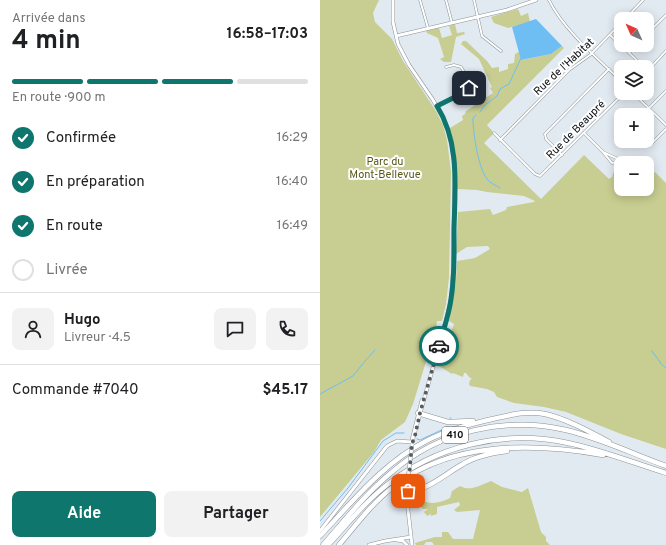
<!DOCTYPE html>
<html lang="fr">
<meta charset="utf-8">
<style>
:root{--surface:#fff;--page:#f2f2f2;--text:#202124;--muted:#757577;--line:#e0e0e0;--accent:#0f766e}
body{margin:0;font-family:Overpass,sans-serif;background:var(--page);color:var(--text);height:100vh;display:flex;flex-direction:column;font-size:15px;white-space:nowrap}
*{box-sizing:border-box;margin:0}
p{font-size:13px;color:var(--muted)}
.icon{flex:none;width:22px;height:22px;fill:none;stroke:currentColor;stroke-width:2;stroke-linecap:round;stroke-linejoin:round}
.map{position:relative;flex:1;overflow:hidden}
.side{display:flex;flex-direction:column;background:var(--surface);width:320px}
.side>*{flex:none}
.needle{width:26px;rotate:315deg}
.fabs{position:absolute;left:294px;top:12px;display:grid;gap:8px}
.fabs a{display:grid;place-items:center;width:40px;height:40px;border-radius:8px;background:var(--surface);box-shadow:0 2px 10px #0003;font-size:20px}
.pin{position:absolute;display:grid;place-items:center;width:34px;height:34px;color:#fff;margin:-17px;border-radius:8px;box-shadow:0 2px 6px #0006}
.courier{position:absolute;display:grid;place-items:center;width:40px;height:40px;margin:-20px;border:3px solid #0f766e;border-radius:50%;background:#fff;color:#222;box-shadow:0 1px 5px #0007}
.overview em{font-style:normal;font-weight:700}
.overview div{display:flex;flex-direction:column-reverse}
.overview{display:flex;align-items:center;justify-content:space-between;height:68px;padding:0 12px}
h1{font-size:26px;font-weight:700;line-height:30px}
.bar{display:grid;grid-template-columns:repeat(4,1fr);gap:6px 4px;align-content:center;height:48px;padding:0 12px}
.bar i{height:5px;border-radius:3px;background:var(--line)}
.bar .on{background:var(--accent)}
.bar p{grid-column:span 4}
.line{display:flex;align-items:center;gap:10px;padding:0 12px;border-top:1px solid var(--line)}
.line div{flex:1}
.round{display:grid;place-items:center;flex:none;width:42px;height:42px;border-radius:8px;background:var(--page)}
ol{padding:0 12px;list-style:none}
li{display:flex;align-items:center;gap:12px;height:44px}
li p{margin-inline-start:auto}
li .icon{padding:4px;border-radius:50%;background:var(--accent);color:#fff;stroke-width:4}
li:last-child{color:var(--muted)}
li i{width:22px;height:22px;border:2px solid var(--line);border-radius:50%}
.action{display:flex;gap:8px;margin-top:auto;padding:8px 12px}
.action a{flex:1;height:46px;border-radius:8px;background:var(--accent);color:#fff;font-size:16px;font-weight:700;line-height:46px;text-align:center}
.action a+a{background:var(--page);color:var(--text)}
main{display:flex;flex:1;min-height:0}
.map>svg:first-child{display:block}
</style>
<main>
<section class="side">
<div class="overview"><div><h1>4 min</h1><p>Arrivée dans</p></div><em>16:58–17:03</em></div>
<div class="bar"><i class="on"></i><i class="on"></i><i class="on"></i><i></i><p>En route · 900 m</p></div>
<ol>
<li><svg class="icon" aria-label="check" viewBox="0 0 24 24"><path d="M5 12l5 5 9-10"/></svg>Confirmée<p>16:29</p></li>
<li><svg class="icon" aria-label="check" viewBox="0 0 24 24"><path d="M5 12l5 5 9-10"/></svg>En préparation<p>16:40</p></li>
<li><svg class="icon" aria-label="check" viewBox="0 0 24 24"><path d="M5 12l5 5 9-10"/></svg>En route<p>16:49</p></li>
<li><i></i>Livrée</li>
</ol>
<div class="line" style="height:72px"><a class="round"><svg class="icon" aria-label="person" viewBox="0 0 24 24"><circle cx="12" cy="8" r="4"/><path d="M4 21q1-7 8-7t8 7"/></svg></a><div><b>Hugo</b><p>Livreur · 4.5</p></div><a class="round"><svg class="icon" aria-label="chat" viewBox="0 0 24 24"><path d="M4 5h16v11H9l-5 4z"/></svg></a><a class="round"><svg class="icon" aria-label="phone" viewBox="0 0 24 24"><path d="M5 4h4l2 5-3 2q2 4 5 5l2-3 5 2v4C11 20 4 13 5 4z"/></svg></a></div>
<div class="line" style="height:52px"><div>Commande #7040</div><b>$45.17</b></div>
<div class="action"><a>Aide</a><a>Partager</a></div>
</section>
<div class="map">
<svg width="346" height="545" viewBox="0 0 346 545">
<rect width="100%" height="100%" fill="#e2eaf1"/>
<path fill="#c8cd91" d="M0 0H59L53 13 55 22 72 39 83 61 116 111 123 125 127 140 131 172 129 277 126 304 122 321H117L116 329 93 404 85 422 61 440 54 452 0 517Z
M198 9 201 16 208 13 210 22 188 28 174 23 171 17Z
M135 24 137 33 144 32 145 34 136 37 131 62H124L120 59 124 57 118 38 107 33 106 31 119 28 122 38 132 35 129 26Z
M143 41H146L167 61 172 68 179 67V72L188 69V64L194 63 195 54 199 52 202 60 231 54 242 46 244 48 167 125 174 133 164 143 221 199 264 155 289 179 292 177 294 171 296 175 294 179 303 191 307 189H327V177L335 172 346 183V449L301 434 246 412 224 407 194 403 177 397 174 392 167 389 150 386 149 384 150 380 152 379 149 377 146 373H144L143 377 133 373 132 374 119 366 134 324 129 321 136 281 137 261 155 258 170 249 168 246 147 247 136 254 138 212 170 209 173 215 186 210 187 207 214 202 215 201 204 196 167 192 157 190 137 189C137 168 136 148 130 128L143 120 142 116 145 114 146 111 173 93 170 88 172 87 159 59 141 44Z
M171 481 182 487 202 492 208 488 221 532 226 537V541L230 545H114L112 542H106L104 545H96L95 543 115 537H122V532H128L133 539H153L160 510 137 512 134 510 140 505 139 502 117 507V514L111 516V514L107 516 104 512 108 509H103L99 505 103 501C112 505 122 502 130 498L132 491 140 486C150 492 161 485 171 481Z"/>
<path fill="#6fbef3" d="M216 19 242 46 231 54 201 60 192 27Z"/>
<g fill="none" stroke-linecap="round" stroke-linejoin="round">
<path stroke="#6fbef3" stroke-width="1" d="M160 112 165 105 177 96 180 89 189 84 201 58
M156 115 153 118C153 133 158 167 167 179 170 183 175 185 180 188
M332 351 340 362 341 364 346 368
M0 394 33 376 45 361 55 350
M130 418H131
M97 439 100 440 128 427
M0 521 28 488 63 441 76 433H84"/>
<g stroke="#8b9399" stroke-width="3">
<path id="street" d="M100 0 108 28
M126 0 132 23
M154 0 162 36 181 51
M229 0C243 29 277 58 301 81
M305 19 323 0
M327 34 346 15
M290 35 324 67
M309 53 316 45
M327 68 332 66 346 51
M313 93 346 125
M117 106 145 92 150 86 149 80 141 67 134 65 126 67
M322 115 346 91
M174 133 215 174 220 176 304 93
M264 133 283 152 292 163 296 162 297 160 296 158 283 152
M180 140 249 70 270 55 301 23
M319 141 324 146H329L346 129
M242 155 226 139 225 134 289 69"/>
</g>
<g stroke="#8b9399" stroke-width="4">
<path id="secondary" d="M73 0V22L78 44 89 65 113 100 123 117 131 139 135 168 133 274 131 299 126 321 92 442
M76 36 187 10 216 0
M92 440 102 400
M88 478 87 501 92 545
M0 531 67 446 77 441 92 442
M77 540 83 541 87 545
M49 545 65 541 91 537"/>
</g>
<g stroke="#8b9399" stroke-width="5.5">
<path id="highway" d="M98 413 128 422 153 421
M88 491C109 490 125 474 143 464 156 456 171 453 187 451
M0 536C33 501 64 462 108 440 127 430 148 425 168 420 187 416 206 410 225 414 247 419 270 432 289 442
M3 545C25 520 46 493 72 472 119 431 185 416 246 430 280 438 313 454 346 466
M8 545C26 526 42 505 63 488 114 446 183 429 248 443 281 450 314 463 346 473
M19 545C36 525 52 503 73 487 131 440 214 443 283 455"/>
</g>
<use href="#street" stroke="#fff" stroke-width="2"/>
<use href="#secondary" stroke="#fff" stroke-width="3"/>
<use href="#highway" stroke="#fff" stroke-width="4.5"/>
<g stroke="#8b9399" stroke-width="4" stroke-linecap="butt">
<path id="secondary-bridge" d="M88 478 92 445"/>
</g>
<use href="#secondary-bridge" stroke="#fff" stroke-width="3"/>
</g>
<g fill="none" stroke-linecap="round" stroke-linejoin="round">
<path stroke="#585c60" stroke-width="4" stroke-dasharray="0 7.2" d="M88 491 92 442 94 440 100 413 119 346"/>
<path stroke="#0f766e" stroke-width="5" d="M119 346C123 331 129 315 131 299 135 276 134 252 134 229 135 187 140 143 117 106L145 92 149 88"/>
</g>
<g text-anchor="middle" dominant-baseline="central" stroke-width="4" stroke-linejoin="round" paint-order="stroke">
<rect fill="#fff" stroke="#565859" stroke-width="1" x="122" y="427" width="26" height="16" rx="3"/>
<g font-size="10" font-weight="bold" fill="#0d1012">
<text x="135" y="435">410</text>
</g>
<g font-size="11" fill="#0d1012" stroke="#fff">
<text transform="translate(244 67) rotate(-43)">Rue de l'Habitat</text>
<text transform="translate(256 130) rotate(-45)">Rue de Beaupré</text>
</g>
<g font-size="11" fill="#575a1c" stroke="#fff">
<text x="65" y="162">Parc du<tspan x="65" dy="13">Mont-Bellevue</tspan></text>
</g>
</g>
</svg>
<div class="fabs">
<a><svg class="needle" viewBox="-14 -14 28 28"><path d="M0-13l5 13h-10z" fill="#e53935"/><path d="M0 13l5-13h-10z" fill="#757577"/></svg></a>
<a><svg class="icon" aria-label="layers" viewBox="0 0 24 24"><path d="M12 4l9 5-9 5-9-5zM3 14l9 5 9-5"/></svg></a>
<a>+</a>
<a>−</a>
</div>
<div class="pin" style="left:88px;top:491px;background:#ea580c"><svg class="icon" aria-label="bag" viewBox="0 0 24 24"><path d="M5 8h14l-1 12H6zM9 8a3 3 0 0 1 6 0"/></svg></div>
<div class="pin" style="left:149px;top:88px;background:#1f2937"><svg class="icon" aria-label="home" viewBox="0 0 24 24"><path d="M3 11l9-7 9 7M6 9v11h12V9"/></svg></div>
<div class="courier" style="left:119px;top:346px"><svg class="icon" aria-label="car" viewBox="0 0 24 24"><path d="M5 17H2v-5l4-1 3-4h7l3 4 3 1v5h-3M9 17h6M6 11h13"/><circle cx="7" cy="17" r="2"/><circle cx="17" cy="17" r="2"/></svg></div>
</div>
</main>
